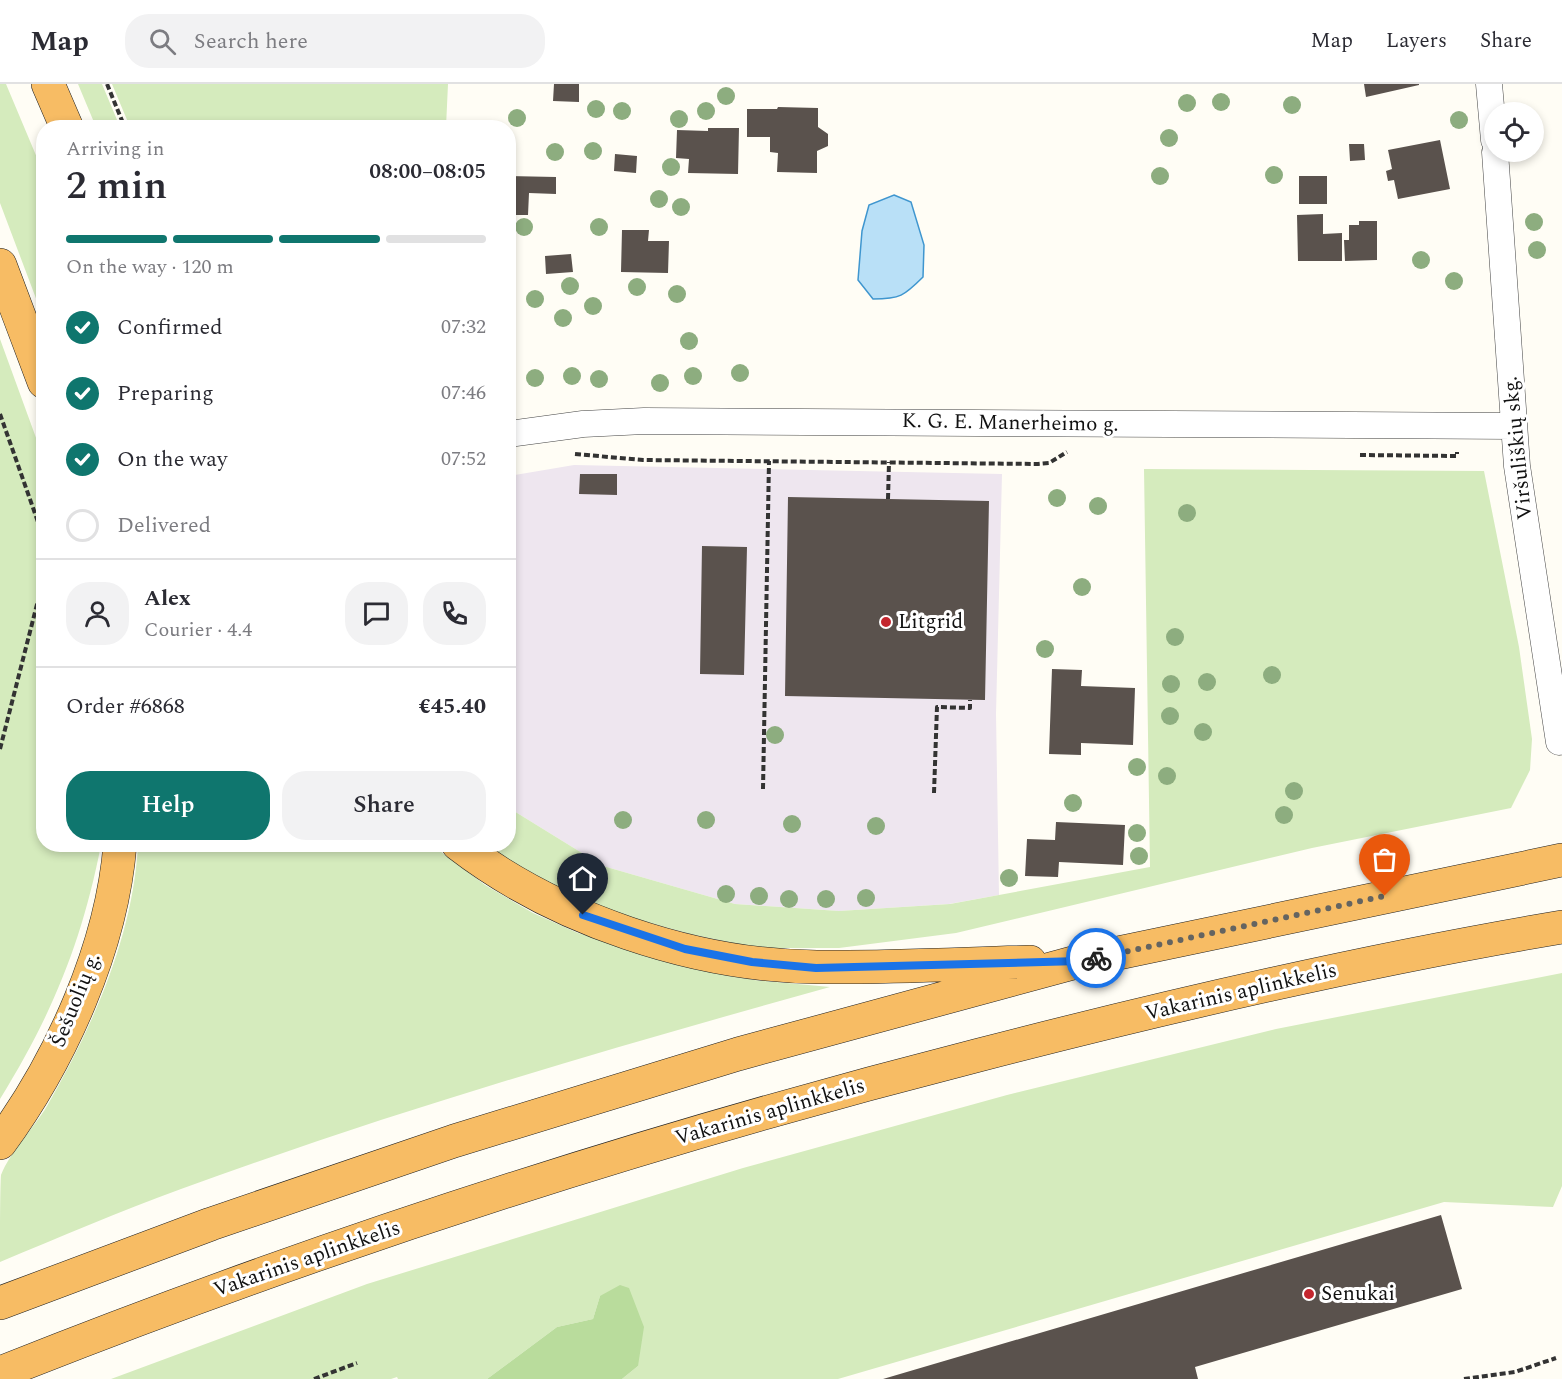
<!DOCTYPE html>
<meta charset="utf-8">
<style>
:root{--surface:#fff;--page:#f2f2f3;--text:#2b2b33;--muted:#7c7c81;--line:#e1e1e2;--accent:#0f766e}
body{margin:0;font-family:Spectral,serif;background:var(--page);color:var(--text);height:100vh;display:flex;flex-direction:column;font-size:22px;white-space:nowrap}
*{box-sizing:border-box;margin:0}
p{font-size:20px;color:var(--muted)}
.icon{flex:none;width:33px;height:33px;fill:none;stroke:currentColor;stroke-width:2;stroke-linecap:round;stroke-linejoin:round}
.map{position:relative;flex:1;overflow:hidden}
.details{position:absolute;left:36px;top:36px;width:480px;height:732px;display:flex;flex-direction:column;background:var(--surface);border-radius:24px;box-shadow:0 3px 9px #0003}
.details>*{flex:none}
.fabs{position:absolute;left:1484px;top:18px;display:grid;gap:12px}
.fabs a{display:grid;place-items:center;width:60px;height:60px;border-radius:50%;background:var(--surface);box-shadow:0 3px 9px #0003;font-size:30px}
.pin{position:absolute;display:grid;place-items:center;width:51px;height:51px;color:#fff;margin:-62px -26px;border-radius:50% 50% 50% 0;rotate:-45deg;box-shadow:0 0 6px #0007}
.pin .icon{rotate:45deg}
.courier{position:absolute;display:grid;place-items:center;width:60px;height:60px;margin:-30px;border:4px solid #1a73e8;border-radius:50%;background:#fff;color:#222;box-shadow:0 2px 8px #0007}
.summary em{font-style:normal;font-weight:600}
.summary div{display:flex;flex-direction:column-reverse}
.summary{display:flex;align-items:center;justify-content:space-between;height:102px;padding:0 30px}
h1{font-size:39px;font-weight:600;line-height:45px}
.bar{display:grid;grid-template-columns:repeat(4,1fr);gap:9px 6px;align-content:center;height:72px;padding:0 30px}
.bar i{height:8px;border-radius:4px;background:var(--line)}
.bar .on{background:var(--accent)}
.bar p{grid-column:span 4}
.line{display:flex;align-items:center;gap:15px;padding:0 30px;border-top:2px solid var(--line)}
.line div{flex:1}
.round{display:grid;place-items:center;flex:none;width:63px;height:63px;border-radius:24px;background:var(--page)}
ol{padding:0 30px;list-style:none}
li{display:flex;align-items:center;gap:18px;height:66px}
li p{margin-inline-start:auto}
li .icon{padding:6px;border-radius:50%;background:var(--accent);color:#fff;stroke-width:4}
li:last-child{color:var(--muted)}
li i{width:33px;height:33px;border:3px solid var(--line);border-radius:50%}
.primary-button{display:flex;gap:12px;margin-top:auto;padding:12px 30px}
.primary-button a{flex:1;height:69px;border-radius:24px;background:var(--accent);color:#fff;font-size:24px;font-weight:600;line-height:69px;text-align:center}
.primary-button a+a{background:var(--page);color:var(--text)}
header{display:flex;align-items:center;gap:36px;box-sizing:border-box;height:84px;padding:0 30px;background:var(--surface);border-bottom:2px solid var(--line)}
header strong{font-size:28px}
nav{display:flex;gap:33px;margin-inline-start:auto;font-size:21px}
.search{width:420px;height:54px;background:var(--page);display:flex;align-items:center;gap:15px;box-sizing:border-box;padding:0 21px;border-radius:24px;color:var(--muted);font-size:22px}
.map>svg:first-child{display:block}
</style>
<header>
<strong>Map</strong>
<div class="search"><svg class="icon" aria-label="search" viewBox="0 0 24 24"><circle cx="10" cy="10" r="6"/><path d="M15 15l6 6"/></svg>Search here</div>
<nav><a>Map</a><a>Layers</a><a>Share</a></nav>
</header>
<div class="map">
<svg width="1562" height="1295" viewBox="0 0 1562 1295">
<rect width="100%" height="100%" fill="#fffdf5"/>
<path fill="#eee6ef" d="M574 381 1002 390 996 630 999 811 949 820 839 827 735 820 603 782 509 724V392Z"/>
<path fill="#d5ebbd" d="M0 0H6L43 88V233L0 119Z
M78 0H102L120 43H96Z
M112 0H448L446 43H130Z
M0 255 43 373 44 760 101 761C82 858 52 931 0 1015Z
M1144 385 1484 387 1519 563 1532 655 1530 686 1511 724 1312 764 956 849 839 864H756L690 850 611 828 541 796 483 761 508 760 509 724 603 782 735 820 839 827 950 820 1150 783Z
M138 761H432L485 801 533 829 578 849 702 886 754 896 830 903C611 964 394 1027 181 1105 120 1127 60 1153 0 1178 0 1160 0 1103 1 1091 10 1068 34 1044 47 1022 92 944 133 853 138 761Z
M1562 889V1102L1553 1123 1444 1118 838 1295H622L638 1282 600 1212 593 1235 557 1243 487 1295H398L397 1293 391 1295H111L367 1200 743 1084 1007 1011 1276 945Z"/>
<path fill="#b9dc9c" d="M620 1201 629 1204 644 1243 638 1282 622 1295H487L557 1243 593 1235 600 1212Z"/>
<path fill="#b9e0f7" stroke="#3f96cf" stroke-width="1.5" d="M894 111 911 118 924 161 923 193C904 212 900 215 873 215L858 196 862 147 869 121Z"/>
<path fill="#5a524d" d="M554 0H579V18L553 17Z
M1364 0H1419V1L1366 13Z
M778 23 818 24V43L828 50V62L817 67V89L777 88 778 69 770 68V53H747V25H777Z
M708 44H739L738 90 688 89 689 75 676 74 677 46 708 47Z
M1440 56 1450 105 1398 115 1394 96 1388 97 1386 87 1392 85 1388 66Z
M1349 60H1364L1365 76 1350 77Z
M615 70 637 72 636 89 614 87Z
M508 92 556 93V110L529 109 528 131H508Z
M1299 92H1327V120H1299Z
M1323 130V150L1342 149V177H1298L1297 131Z
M1359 137H1377V176L1345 177 1344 156H1349V141H1359Z
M622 146H649L648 157H669L668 189 621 188Z
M571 170 573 188 546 190 545 172Z
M580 390H617V411L579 410Z
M788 413 989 417 985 616 785 612Z
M702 462 747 463 744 591 700 590Z
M1052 585 1082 586 1081 602 1135 604 1133 661 1081 659V671L1049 670Z
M1056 738 1125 741 1123 781 1059 778 1058 793 1025 792 1027 755 1055 756Z
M1441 1131 1462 1205 1195 1283 1198 1295H883Z"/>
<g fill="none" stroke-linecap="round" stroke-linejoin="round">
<g stroke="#444" stroke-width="27">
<path id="minor" d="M1489 0 1494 56
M1495 68 1517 382 1559 658
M508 350 583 340 644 337 1513 342"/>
</g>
<g stroke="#222" stroke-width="34">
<path id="trunk" d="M48 0 67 44
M0 181 44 298
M458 760C555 835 695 882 817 883 888 884 959 880 1030 878
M0 1059C61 976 112 863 120 760
M0 1219 211 1140 454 1057 738 970 1080 877 1562 776
M0 1289C319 1162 646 1056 979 971 1172 921 1366 876 1562 843"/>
</g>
<path stroke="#333" stroke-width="4" stroke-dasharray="6 3" stroke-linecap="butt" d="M107 0 125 44
M0 330 44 455
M575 370 643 376 1038 380 1049 379 1067 368
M1360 371 1457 372V368
M888 415 889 378
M0 665 44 493
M763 705 769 377
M934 709 937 623 970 624V616
M314 1295 357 1279
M1464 1295 1515 1288 1556 1274"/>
<use href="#minor" stroke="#fff" stroke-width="26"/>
<use href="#trunk" stroke="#f7bc64" stroke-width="33"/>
</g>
<g fill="#8dad7f">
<circle cx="726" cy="12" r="9"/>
<circle cx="1221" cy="18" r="9"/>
<circle cx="1187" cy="19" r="9"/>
<circle cx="1292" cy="21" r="9"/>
<circle cx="596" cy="25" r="9"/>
<circle cx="622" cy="27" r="9"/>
<circle cx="706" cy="27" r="9"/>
<circle cx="517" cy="34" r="9"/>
<circle cx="679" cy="35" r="9"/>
<circle cx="1459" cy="36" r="9"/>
<circle cx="1169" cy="54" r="9"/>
<circle cx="593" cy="67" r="9"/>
<circle cx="555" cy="68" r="9"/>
<circle cx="671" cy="83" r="9"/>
<circle cx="1274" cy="91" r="9"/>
<circle cx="1160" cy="92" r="9"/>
<circle cx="659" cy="115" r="9"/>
<circle cx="681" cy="123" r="9"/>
<circle cx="1534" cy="138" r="9"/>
<circle cx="524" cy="143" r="9"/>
<circle cx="599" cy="143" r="9"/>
<circle cx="1537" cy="166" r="9"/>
<circle cx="1421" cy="176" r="9"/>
<circle cx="1454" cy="197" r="9"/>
<circle cx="570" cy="202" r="9"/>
<circle cx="637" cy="203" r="9"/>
<circle cx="677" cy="210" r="9"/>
<circle cx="535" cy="215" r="9"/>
<circle cx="593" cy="222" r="9"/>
<circle cx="563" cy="234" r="9"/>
<circle cx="689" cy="257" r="9"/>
<circle cx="740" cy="289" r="9"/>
<circle cx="572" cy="292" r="9"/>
<circle cx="693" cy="292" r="9"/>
<circle cx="535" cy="294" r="9"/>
<circle cx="599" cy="295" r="9"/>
<circle cx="660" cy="299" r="9"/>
<circle cx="1057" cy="414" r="9"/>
<circle cx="1098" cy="422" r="9"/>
<circle cx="1187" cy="429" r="9"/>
<circle cx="1082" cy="503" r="9"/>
<circle cx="1175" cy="553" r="9"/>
<circle cx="1045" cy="565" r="9"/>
<circle cx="1272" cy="591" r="9"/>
<circle cx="1207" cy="598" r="9"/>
<circle cx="1171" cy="600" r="9"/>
<circle cx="1170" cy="632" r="9"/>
<circle cx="1203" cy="648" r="9"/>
<circle cx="775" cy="651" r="9"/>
<circle cx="1137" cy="683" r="9"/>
<circle cx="1167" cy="692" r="9"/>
<circle cx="1294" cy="707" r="9"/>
<circle cx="1073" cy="719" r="9"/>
<circle cx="1284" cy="731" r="9"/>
<circle cx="623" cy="736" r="9"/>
<circle cx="706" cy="736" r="9"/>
<circle cx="792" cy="740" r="9"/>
<circle cx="876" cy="742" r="9"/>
<circle cx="1137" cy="749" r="9"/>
<circle cx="1139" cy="772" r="9"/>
<circle cx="1009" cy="794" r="9"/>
<circle cx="726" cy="810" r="9"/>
<circle cx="759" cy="812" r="9"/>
<circle cx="866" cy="814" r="9"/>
<circle cx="789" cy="815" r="9"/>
<circle cx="826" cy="815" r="9"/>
</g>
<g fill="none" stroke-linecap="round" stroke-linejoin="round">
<path stroke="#646461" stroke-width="6" stroke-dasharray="0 10.8" d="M1096 874 1385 812"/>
<path stroke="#1a73e8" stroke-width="8" d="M583 831 685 865 752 878 816 884 1080 877 1096 874"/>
</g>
<g fill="#c4262e" stroke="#fff" stroke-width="2">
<circle cx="886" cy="538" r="6"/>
<circle cx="1309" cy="1210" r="6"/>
</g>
<g text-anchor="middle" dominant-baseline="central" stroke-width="6" stroke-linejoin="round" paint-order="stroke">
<g font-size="21" fill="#111" stroke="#fff">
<text transform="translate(1010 339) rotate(1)">K. G. E. Manerheimo g.</text>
<text transform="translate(1518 364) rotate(-96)">Viršuliškių skg.</text>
<text transform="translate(1241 908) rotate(-13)">Vakarinis aplinkkelis</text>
<text transform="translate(76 916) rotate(-68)">Šešuolių g.</text>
<text transform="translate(770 1028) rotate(-16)">Vakarinis aplinkkelis</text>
<text transform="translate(307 1175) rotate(-19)">Vakarinis aplinkkelis</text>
</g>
<g font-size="21" fill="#111" stroke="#fff" text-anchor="start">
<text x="898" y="538">Litgrid</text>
<text x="1321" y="1210">Senukai</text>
</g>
</g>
</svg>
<div class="fabs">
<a><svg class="icon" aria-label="locate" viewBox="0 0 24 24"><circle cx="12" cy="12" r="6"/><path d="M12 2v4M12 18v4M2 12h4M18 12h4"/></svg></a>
</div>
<div class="pin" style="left:1385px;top:812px;background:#ea580c"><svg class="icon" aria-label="bag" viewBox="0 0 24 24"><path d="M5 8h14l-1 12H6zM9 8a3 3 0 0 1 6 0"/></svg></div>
<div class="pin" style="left:583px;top:831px;background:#1f2937"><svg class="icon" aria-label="home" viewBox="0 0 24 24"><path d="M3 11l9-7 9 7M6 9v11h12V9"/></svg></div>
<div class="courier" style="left:1096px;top:874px"><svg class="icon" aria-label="bike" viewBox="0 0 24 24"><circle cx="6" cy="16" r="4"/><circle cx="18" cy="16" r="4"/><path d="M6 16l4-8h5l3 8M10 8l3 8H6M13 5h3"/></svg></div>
<section class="details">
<div class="summary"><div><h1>2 min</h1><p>Arriving in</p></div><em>08:00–08:05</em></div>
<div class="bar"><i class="on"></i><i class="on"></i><i class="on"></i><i></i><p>On the way · 120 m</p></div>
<ol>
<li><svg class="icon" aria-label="check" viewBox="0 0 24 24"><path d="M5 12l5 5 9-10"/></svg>Confirmed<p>07:32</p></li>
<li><svg class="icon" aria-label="check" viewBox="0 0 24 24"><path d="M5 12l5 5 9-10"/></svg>Preparing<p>07:46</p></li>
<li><svg class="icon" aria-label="check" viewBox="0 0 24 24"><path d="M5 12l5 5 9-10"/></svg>On the way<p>07:52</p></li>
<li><i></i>Delivered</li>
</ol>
<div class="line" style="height:108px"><a class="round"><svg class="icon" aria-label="person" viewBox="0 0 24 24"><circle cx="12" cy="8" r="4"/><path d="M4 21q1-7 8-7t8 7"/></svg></a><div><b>Alex</b><p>Courier · 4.4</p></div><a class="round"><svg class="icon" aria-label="chat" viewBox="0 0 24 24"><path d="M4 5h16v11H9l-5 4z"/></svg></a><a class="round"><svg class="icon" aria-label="phone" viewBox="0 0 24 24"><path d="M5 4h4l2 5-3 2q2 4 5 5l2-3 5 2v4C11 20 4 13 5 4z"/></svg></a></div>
<div class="line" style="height:78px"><div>Order #6868</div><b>€45.40</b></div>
<div class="primary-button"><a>Help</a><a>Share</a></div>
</section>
</div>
